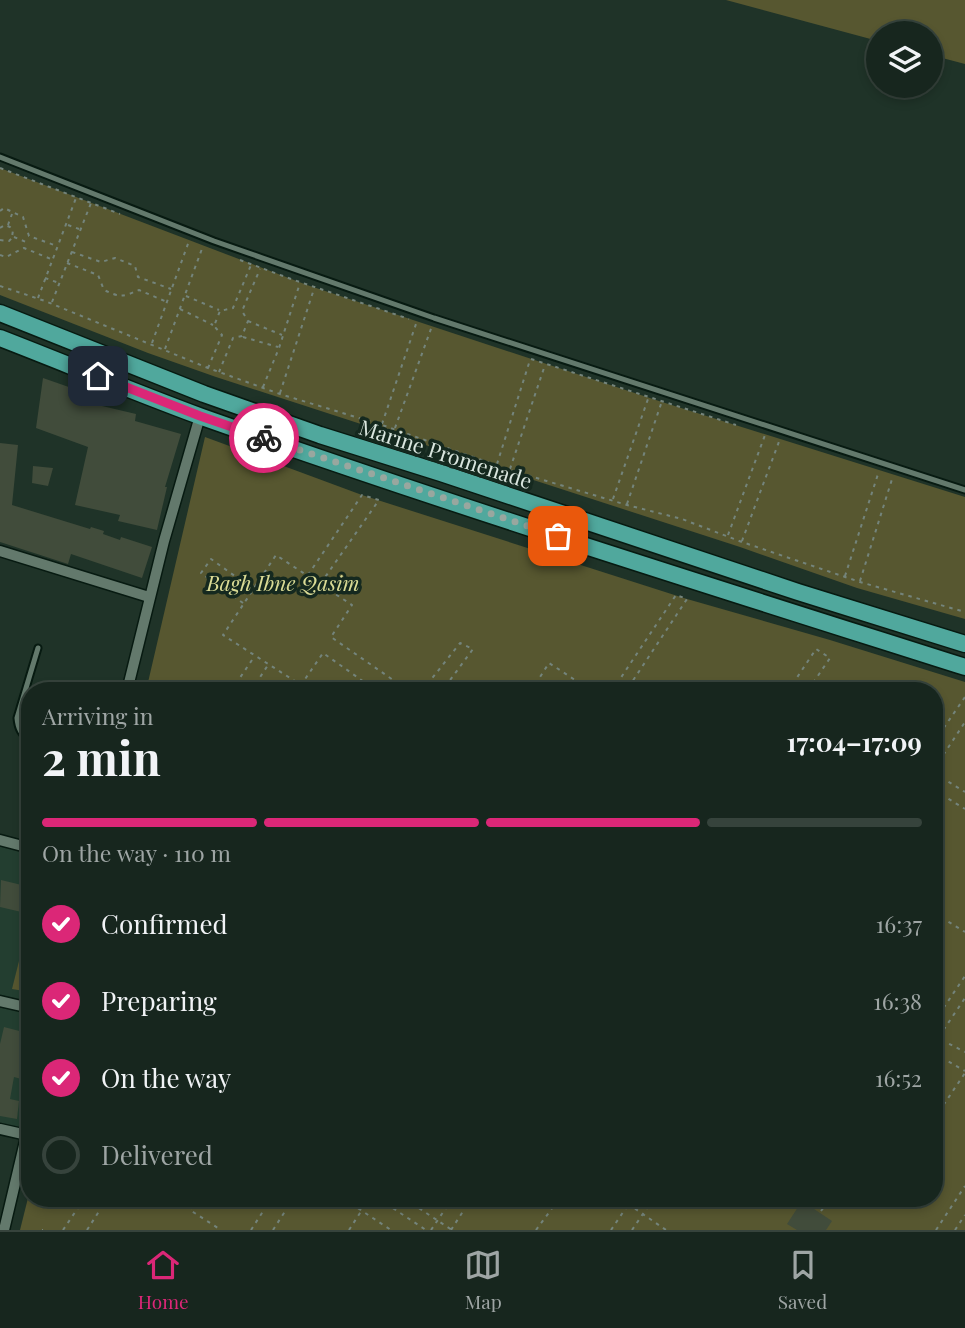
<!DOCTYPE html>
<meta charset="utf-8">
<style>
:root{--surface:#17261e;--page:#202e27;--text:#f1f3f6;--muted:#9ea5a4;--line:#36433c;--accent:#db2777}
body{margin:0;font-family:"Playfair Display",serif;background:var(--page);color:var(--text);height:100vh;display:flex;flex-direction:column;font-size:26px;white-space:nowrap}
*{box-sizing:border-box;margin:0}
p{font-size:23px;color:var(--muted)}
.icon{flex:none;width:38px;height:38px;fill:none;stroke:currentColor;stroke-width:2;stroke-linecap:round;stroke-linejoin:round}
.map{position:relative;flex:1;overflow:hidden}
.panel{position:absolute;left:21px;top:682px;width:922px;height:525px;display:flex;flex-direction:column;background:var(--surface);border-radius:28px;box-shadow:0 4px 10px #0003,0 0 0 2px var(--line)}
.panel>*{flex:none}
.controls{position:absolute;left:866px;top:21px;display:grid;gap:14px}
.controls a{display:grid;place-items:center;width:77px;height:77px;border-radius:50%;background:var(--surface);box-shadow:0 4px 10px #0003,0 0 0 2px var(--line);font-size:35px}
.pin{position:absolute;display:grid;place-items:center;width:60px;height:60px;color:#fff;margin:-30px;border-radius:14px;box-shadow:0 4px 10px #0006}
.courier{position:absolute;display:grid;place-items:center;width:70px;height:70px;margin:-35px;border:5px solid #db2777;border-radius:50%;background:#fff;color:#222;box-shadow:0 2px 9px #0007}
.head em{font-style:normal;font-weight:700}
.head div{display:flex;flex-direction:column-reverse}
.head{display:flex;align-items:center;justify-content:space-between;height:119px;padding:0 21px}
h1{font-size:46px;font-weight:700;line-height:52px}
.bar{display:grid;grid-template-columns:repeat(4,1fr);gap:10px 7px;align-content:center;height:84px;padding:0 21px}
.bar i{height:9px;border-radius:5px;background:var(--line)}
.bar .active{background:var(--accent)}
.bar p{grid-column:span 4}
ol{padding:0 21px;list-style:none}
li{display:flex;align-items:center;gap:21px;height:77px}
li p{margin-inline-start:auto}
li .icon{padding:7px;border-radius:50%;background:var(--accent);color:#fff;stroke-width:4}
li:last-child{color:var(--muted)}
li i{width:38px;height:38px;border:4px solid var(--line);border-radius:50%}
.dock{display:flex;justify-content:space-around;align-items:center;height:98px;border-top:2px solid var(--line);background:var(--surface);font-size:19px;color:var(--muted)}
.dock a{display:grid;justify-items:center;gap:4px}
.dock .active{color:var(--accent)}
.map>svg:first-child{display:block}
</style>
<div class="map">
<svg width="965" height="1230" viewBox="0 0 965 1230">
<rect width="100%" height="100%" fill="#1f3328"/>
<path fill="#233e30" d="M0 840 30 847V1119L27 1135 0 1129V1009L1 1002 0 1001Z"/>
<path fill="#575730" d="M726 0H965V64L931 55V33H878V41Z
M0 168 307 285 662 402 965 497V619L857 588 740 547 216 377 148 353 0 295Z
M205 437 362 495 687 599 830 640 965 682V1230H20L30 1190V1199H934V691H146Z
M23 945 30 946V992L12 989Z"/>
<path fill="#414c3b" d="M43 378 86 393 85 402 136 414 135 421 181 434 165 487H167L157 530 118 521 120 515 75 505 88 447 36 428Z
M0 443 18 445 12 505 90 529 91 527 104 531 103 534 120 540 121 537 152 547 142 578 71 554 68 564 0 542Z
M33 466 53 468 48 486 32 483Z
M1 880 30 887V914L0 907Z
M4 1027 27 1033 26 1042 29 1043 27 1054H30V1061L25 1080 14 1077 10 1099 19 1101 17 1119 0 1116V1044Z
M802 1201 832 1221 826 1230H797L787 1224Z"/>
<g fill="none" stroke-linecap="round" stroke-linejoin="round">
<g stroke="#071a11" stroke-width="9">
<path id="service" d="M0 157 214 241 434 318 965 490
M30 741C21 734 18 729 17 718L38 648"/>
</g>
<g stroke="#071a11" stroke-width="13">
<path id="minor" d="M0 551 149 597
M127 691 164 541 200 416
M0 840 30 848
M0 1001 30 1008
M0 1129 27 1135
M4 1230 30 1120"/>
</g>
<g stroke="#071a11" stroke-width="19">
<path id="primary" d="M0 313 204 394 320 435 441 473 798 592 965 644
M0 338C67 364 134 392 202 417 454 506 710 586 965 667"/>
</g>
<path stroke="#74847b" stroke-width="2" stroke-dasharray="3.5 5" stroke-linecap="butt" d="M0 168 120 214
M0 211 4 208 23 217 29 236 57 246
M8 225 12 214
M68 225 79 229
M0 228 5 225 10 227 13 230 12 237
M14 237 26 242
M0 240 9 241 12 238
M72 252 101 262 115 258 135 266 138 277 171 289
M0 255 6 257 24 248 51 259
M240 260 291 279 409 319
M67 263 98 275 104 290C121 298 122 297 139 290L167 302
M45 278 59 283
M0 286 45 301 208 368 280 394 382 425 510 470 627 505 682 519 742 542 860 582 965 612
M186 296 219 310
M38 298 76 198
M52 302 91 203
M180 309 213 325
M248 321 282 335
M243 337 278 347
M152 343 189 241
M165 349 203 246
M531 359 736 425
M208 368 222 335 214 326 220 311 233 308 251 265
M219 372 233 338 242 336 248 321 242 311 260 269
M263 387 279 348 300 283
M280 393 314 289
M382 424 417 321
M395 428 432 326
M497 464 530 360
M510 469 545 365
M613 499 648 399
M627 504 661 404
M728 535 765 435
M742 541 780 439
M308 575 362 495 379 500 321 583
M845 576 879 471
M860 581 893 476
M243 603 201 573 211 559 253 589
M231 691 254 657
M251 691 268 665
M377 691 323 653 301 685 223 635 276 555 352 605 331 637 409 691
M422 691 460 643 473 649 442 691
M531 691 549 663 592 691
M612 691 676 595 687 599 626 691
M788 691 816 649 830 658 811 686 818 691
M934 742 965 697
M934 769 965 722
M934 773 965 792
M934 790 965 809
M934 913 965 932
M934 1022 965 976
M934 1036 965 1052
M934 1044 965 998
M934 1053 965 1071
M934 1119 965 1073
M198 1199 190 1210 221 1230
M344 1199 391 1230
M379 1199 426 1230
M405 1199 452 1230
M621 1199 666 1230
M811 1204 814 1199
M821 1211 830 1199
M42 1230H43
M63 1230 84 1199
M87 1230 107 1199
M251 1230 271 1199
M273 1230 293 1199
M349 1230 369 1199
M431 1230 452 1199
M451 1230 471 1199
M536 1230 559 1199
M611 1230 632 1199
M632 1230 653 1199
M936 1230 965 1186
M955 1230 965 1215"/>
<use href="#service" stroke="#63796c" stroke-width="5"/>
<use href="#minor" stroke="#63796c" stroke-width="10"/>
<use href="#primary" stroke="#50a89d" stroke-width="16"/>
</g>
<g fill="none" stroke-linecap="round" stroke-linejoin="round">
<path stroke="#99a79f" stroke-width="7" stroke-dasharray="0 12.6" d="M264 438 558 536"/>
<path stroke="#db2777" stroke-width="9" d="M98 376 200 416 264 438"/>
</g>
<g text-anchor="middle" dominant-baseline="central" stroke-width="7" stroke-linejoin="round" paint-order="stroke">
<g font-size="21" fill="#dae6df" stroke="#15291f">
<text transform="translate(446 453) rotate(18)">Marine Promenade</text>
</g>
<g font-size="21" font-style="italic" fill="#dadb95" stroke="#15291f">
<text x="283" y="582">Bagh Ibne Qasim</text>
</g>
</g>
</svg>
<div class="controls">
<a><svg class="icon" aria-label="layers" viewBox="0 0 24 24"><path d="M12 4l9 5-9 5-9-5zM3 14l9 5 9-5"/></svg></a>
</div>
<div class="pin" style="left:558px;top:536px;background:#ea580c"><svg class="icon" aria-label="bag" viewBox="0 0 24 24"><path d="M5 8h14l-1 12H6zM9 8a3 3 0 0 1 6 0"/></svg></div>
<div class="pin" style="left:98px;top:376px;background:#1f2937"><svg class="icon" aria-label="home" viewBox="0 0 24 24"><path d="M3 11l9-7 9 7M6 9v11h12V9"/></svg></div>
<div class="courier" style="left:264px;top:438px"><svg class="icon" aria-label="bike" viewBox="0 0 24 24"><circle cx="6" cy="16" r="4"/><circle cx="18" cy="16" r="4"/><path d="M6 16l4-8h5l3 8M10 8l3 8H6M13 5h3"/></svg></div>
<section class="panel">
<div class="head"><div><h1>2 min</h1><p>Arriving in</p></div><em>17:04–17:09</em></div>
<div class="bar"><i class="active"></i><i class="active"></i><i class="active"></i><i></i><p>On the way · 110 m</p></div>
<ol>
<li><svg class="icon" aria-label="check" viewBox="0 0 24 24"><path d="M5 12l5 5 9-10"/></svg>Confirmed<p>16:37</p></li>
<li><svg class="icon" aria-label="check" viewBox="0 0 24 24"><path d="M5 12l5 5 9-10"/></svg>Preparing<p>16:38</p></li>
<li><svg class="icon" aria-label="check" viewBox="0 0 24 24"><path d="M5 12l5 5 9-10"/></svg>On the way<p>16:52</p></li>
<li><i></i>Delivered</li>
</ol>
</section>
</div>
<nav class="dock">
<a class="active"><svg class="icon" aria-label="home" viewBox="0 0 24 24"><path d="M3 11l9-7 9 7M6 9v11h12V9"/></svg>Home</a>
<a><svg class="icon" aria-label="map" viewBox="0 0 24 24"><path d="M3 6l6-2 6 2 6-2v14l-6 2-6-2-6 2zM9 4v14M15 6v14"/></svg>Map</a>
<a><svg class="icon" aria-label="saved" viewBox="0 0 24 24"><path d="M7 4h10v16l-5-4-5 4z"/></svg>Saved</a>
</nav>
